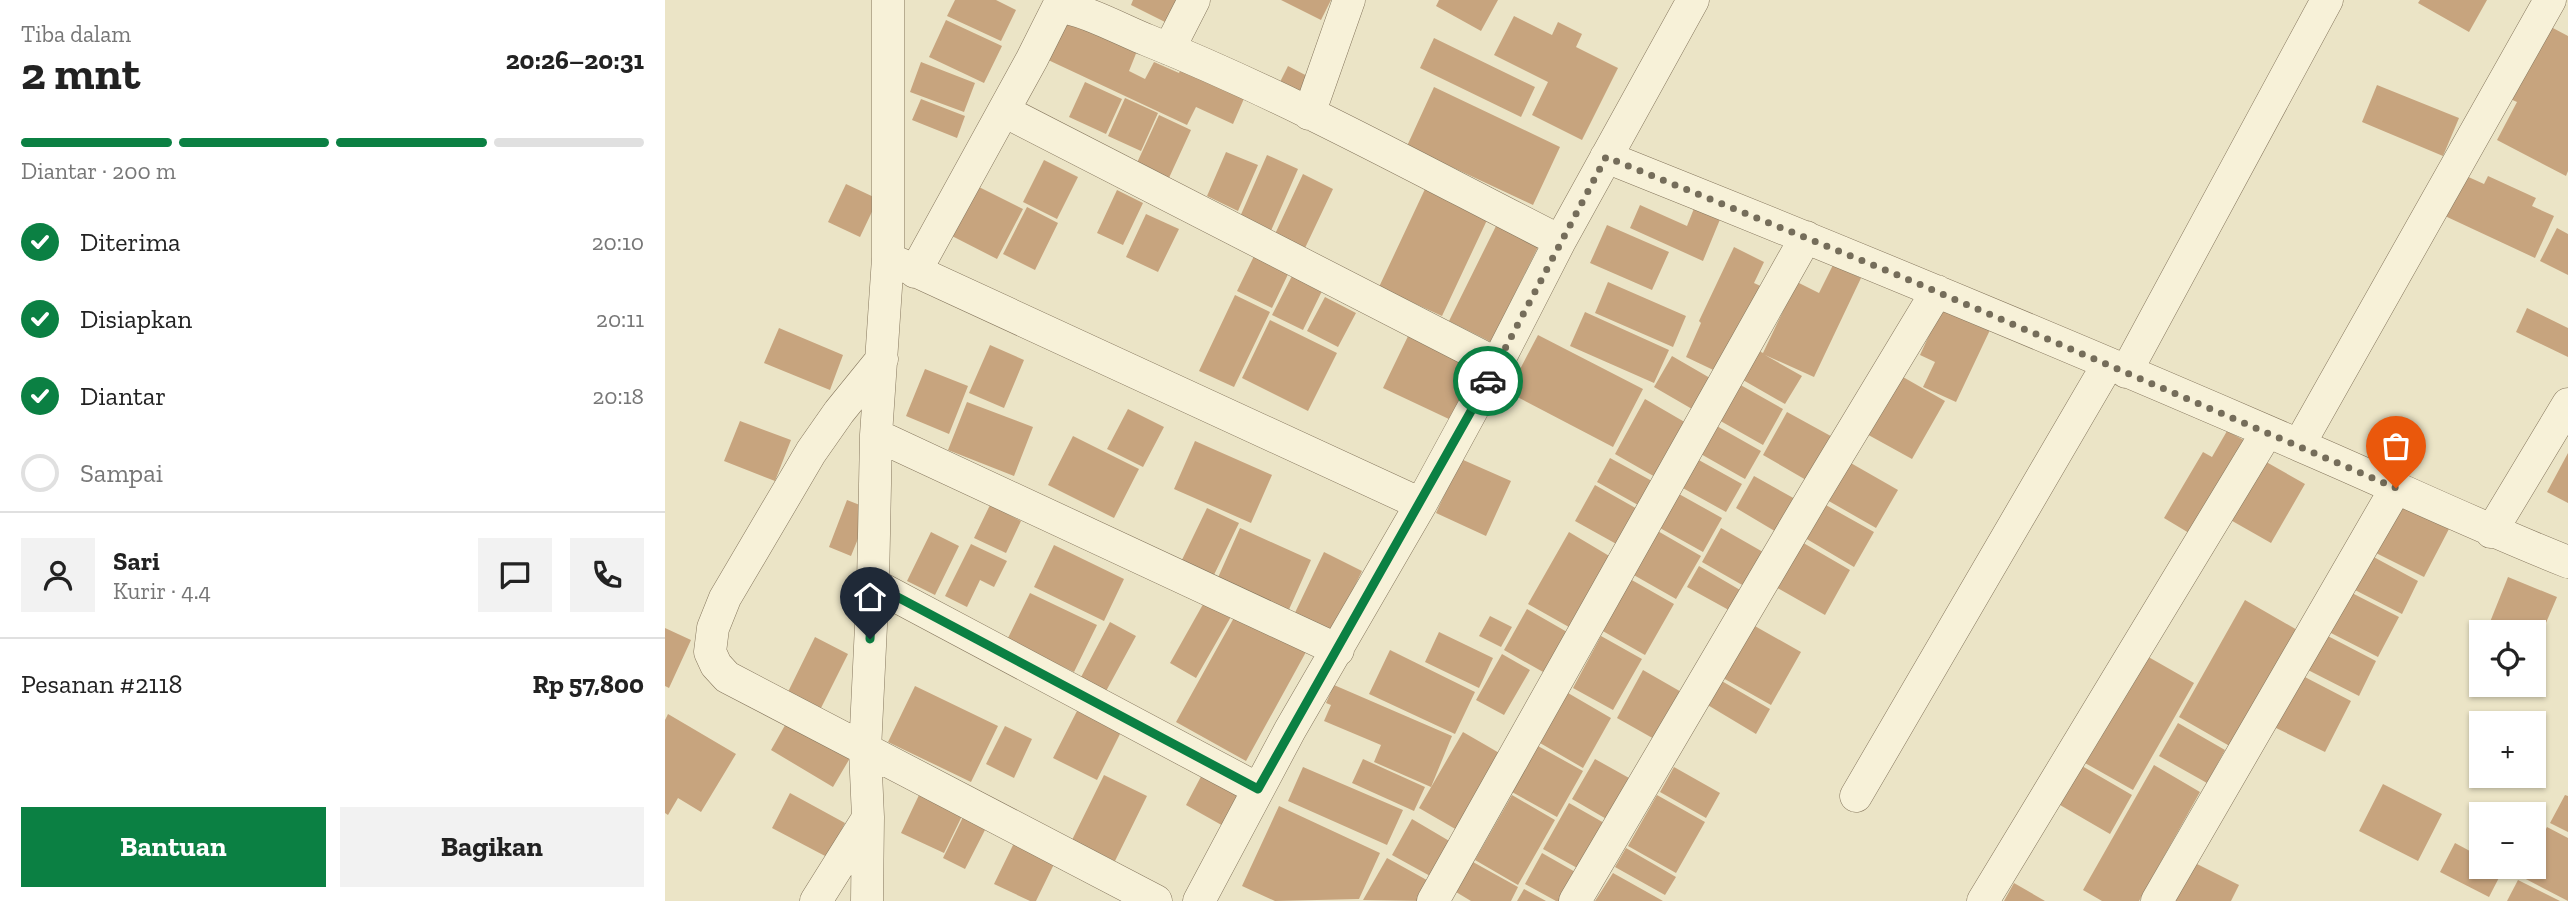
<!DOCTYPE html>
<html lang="id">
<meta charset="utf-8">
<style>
:root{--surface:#fff;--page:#f2f2f2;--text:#222;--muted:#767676;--line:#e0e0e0;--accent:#0b8043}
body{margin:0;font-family:"Zilla Slab",serif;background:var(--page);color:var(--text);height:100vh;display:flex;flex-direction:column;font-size:26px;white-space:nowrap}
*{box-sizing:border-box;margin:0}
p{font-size:23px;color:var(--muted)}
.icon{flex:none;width:38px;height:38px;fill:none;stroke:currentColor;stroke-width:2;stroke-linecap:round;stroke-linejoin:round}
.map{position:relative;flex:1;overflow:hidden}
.details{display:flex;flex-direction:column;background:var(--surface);width:665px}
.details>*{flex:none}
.buttons{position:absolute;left:1804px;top:620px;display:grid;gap:14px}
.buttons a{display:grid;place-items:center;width:77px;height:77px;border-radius:0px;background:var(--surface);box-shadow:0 2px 5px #0004;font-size:35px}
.pin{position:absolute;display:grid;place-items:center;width:60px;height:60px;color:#fff;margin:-72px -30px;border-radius:50% 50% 50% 0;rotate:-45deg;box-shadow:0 0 7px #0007}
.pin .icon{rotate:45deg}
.courier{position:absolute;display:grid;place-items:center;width:70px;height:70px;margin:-35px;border:5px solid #0b8043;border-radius:50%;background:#fff;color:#222;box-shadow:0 2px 9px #0007}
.summary em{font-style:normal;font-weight:700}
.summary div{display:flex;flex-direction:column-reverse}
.summary{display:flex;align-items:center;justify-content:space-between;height:119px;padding:0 21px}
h1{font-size:46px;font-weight:700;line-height:52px}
.bar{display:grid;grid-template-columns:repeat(4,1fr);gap:10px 7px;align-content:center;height:84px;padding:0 21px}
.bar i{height:9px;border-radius:5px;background:var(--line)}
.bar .selected{background:var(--accent)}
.bar p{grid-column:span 4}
.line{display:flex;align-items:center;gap:18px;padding:0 21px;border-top:2px solid var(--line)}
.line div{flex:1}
.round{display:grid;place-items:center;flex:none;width:74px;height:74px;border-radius:0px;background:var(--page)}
ol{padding:0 21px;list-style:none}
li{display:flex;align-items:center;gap:21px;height:77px}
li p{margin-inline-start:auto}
li .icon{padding:7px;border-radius:50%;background:var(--accent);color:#fff;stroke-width:4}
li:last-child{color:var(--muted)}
li i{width:38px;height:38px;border:4px solid var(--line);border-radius:50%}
.button{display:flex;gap:14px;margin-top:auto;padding:14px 21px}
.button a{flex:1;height:80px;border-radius:0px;background:var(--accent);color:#fff;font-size:28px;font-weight:700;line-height:80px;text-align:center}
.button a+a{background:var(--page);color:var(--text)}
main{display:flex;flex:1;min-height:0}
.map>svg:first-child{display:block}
</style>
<main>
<section class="details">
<div class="summary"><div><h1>2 mnt</h1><p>Tiba dalam</p></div><em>20:26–20:31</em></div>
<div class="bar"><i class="selected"></i><i class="selected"></i><i class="selected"></i><i></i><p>Diantar · 200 m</p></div>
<ol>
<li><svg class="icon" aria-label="check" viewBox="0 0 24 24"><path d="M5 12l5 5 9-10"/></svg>Diterima<p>20:10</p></li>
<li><svg class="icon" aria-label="check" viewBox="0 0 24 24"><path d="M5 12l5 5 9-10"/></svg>Disiapkan<p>20:11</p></li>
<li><svg class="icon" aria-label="check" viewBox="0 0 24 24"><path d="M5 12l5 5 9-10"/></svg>Diantar<p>20:18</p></li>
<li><i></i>Sampai</li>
</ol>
<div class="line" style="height:126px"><a class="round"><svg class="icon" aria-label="person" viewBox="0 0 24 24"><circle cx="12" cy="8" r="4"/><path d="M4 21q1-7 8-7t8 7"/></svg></a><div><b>Sari</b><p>Kurir · 4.4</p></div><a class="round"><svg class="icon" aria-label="chat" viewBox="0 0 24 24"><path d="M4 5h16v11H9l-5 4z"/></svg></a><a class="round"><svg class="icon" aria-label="phone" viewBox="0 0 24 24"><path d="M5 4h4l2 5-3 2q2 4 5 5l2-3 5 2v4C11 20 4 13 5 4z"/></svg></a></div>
<div class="line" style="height:91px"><div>Pesanan #2118</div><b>Rp 57,800</b></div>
<div class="button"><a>Bantuan</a><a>Bagikan</a></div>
</section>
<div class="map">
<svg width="1903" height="901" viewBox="0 0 1903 901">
<rect width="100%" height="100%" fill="#ebe4c6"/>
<path fill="#c7a47e" d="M290 0H331L351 10 336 41 282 16Z
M468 0H524L510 27 466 5Z
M616 0H666L656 20Z
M774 0H833L816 31 771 6Z
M1755 0H1822L1804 32 1753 3Z
M849 16 887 35 893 22 917 34 911 47 953 68 917 140 867 115 883 82 829 55Z
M400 18 472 51 464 71 480 79 489 62 514 73 518 65 581 94 568 124 531 107 522 125 381 59Z
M281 20 337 46 319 83 264 57Z
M1886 27 1903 36V171L1901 176 1832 140 1852 102 1843 98Z
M769 38 870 87 856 117 755 68Z
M256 62 310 83 299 112 245 92Z
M623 66 648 79 636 101 612 88Z
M420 82 457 99 441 134 404 117Z
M1712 85 1794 118 1778 156 1697 122Z
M769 87 895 147 868 205 742 146Z
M460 98 493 113 476 151 443 136Z
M256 99 300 116 292 138 247 120Z
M494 115 526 130 503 180 471 165Z
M561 152 593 165 573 211 542 196Z
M602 155 633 169 605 233 574 219Z
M379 160 413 177 392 219 358 202Z
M638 174 668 189 640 248 610 234Z
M1799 175 1819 184 1823 176 1871 198 1867 206 1889 216 1870 258 1780 216Z
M181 184 213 199 195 237 163 222Z
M312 186 358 209 332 259 287 236Z
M760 189 823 218 777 316 714 287Z
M452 190 478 203 458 245 432 233Z
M975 205 1022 226 1030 206 1056 217 1038 261 965 228Z
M362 207 393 223 370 270 338 254Z
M481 214 514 229 493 272 461 257Z
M832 224 874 245 826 342 784 321Z
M942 225 1004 252 987 290 925 263Z
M1892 228 1903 234V275L1875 261Z
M1069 247 1099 262 1089 283 1102 289 1061 376 1021 357 1036 323 1034 321Z
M591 252 626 268 607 308 572 291Z
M1168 265 1196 278 1149 377 1100 355 1137 376 1120 404 1078 380 1094 351 1098 353 1132 282 1154 293Z
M628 274 658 289 638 330 607 315Z
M943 282 1021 316 1008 347 930 313Z
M570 295 605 312 569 387 534 371Z
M660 297 691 313 673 347 642 331Z
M1277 307 1325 330 1291 402 1258 387 1270 362 1255 355Z
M1862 308 1903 328V357L1851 332Z
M920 312 1004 350 989 383 905 346Z
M605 320 672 353 643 411 577 378Z
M114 328 178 355 165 390 99 363Z
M746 330 814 363 786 420 718 388Z
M873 335 978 389 948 447 843 392Z
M325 345 359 360 339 408 304 393Z
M1007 356 1045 378 1027 409 989 387Z
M260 369 303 386 284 434 241 416Z
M1231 373 1280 401 1247 459 1198 432Z
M1072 383 1118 409 1098 445 1052 419Z
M980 399 1023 424 992 478 950 454Z
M302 402 368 427 349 476 283 450Z
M463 409 499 427 478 467 442 449Z
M1122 412 1173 440 1148 484 1098 455Z
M75 421 126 440 110 481 59 461Z
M1050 425 1096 451 1080 479 1034 453Z
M1562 431 1588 445 1534 539 1499 518 1538 452 1547 457Z
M408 436 474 469 449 518 383 485Z
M530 441 607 475 586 523 509 489Z
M1903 453V503L1882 492Z
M945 458 987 481 973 505 932 482Z
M796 459 846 481 821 536 771 513Z
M1032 459 1077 484 1061 512 1016 487Z
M1596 459 1640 484 1606 543 1562 518Z
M1184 462 1233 490 1211 528 1162 500Z
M1089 476 1132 500 1113 533 1071 508Z
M930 485 974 510 955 546 910 521Z
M1014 494 1057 518 1038 552 995 528Z
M182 500 205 509 186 556 164 547Z
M1733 500 1785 527 1759 577 1707 551Z
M1159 504 1209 532 1189 567 1140 538Z
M325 505 356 521 341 553 309 538Z
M542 508 574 523 546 581 514 566Z
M575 528 646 560 622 614 551 582Z
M1056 528 1105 556 1086 590 1037 562Z
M991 530 1036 556 1011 599 967 574Z
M266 532 294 546 270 595 242 581Z
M904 532 951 560 911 631 863 604Z
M1135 541 1185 570 1160 615 1109 586Z
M306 544 342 561 329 587 315 580 302 607 280 596Z
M389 545 459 579 439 621 369 587Z
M659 552 697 571 664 639 626 621Z
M1705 555 1753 581 1737 614 1688 589Z
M1034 566 1082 594 1071 614 1022 587Z
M1843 577 1892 597 1869 651V632H1821Z
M965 579 1009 604 980 655 936 630Z
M1685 592 1734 617 1713 657 1664 632Z
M365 593 432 625 409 672 342 640Z
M541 599 567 615 531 678 505 663Z
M1580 600 1634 631 1568 748 1514 717Z
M862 609 909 636 887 677 839 650Z
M571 614 641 652 581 761 511 722Z
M825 616 847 627 836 647 814 636Z
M445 622 471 636 440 693 415 679Z
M1088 625 1136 652 1106 705 1058 678Z
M0 628 26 640 4 688 0 686Z
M774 632 828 658 814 688 760 662Z
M1659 634 1711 661 1694 696 1641 669Z
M936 636 977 659 948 710 908 688Z
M150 637 183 654 155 710 122 694Z
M725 650 810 692 790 734 704 694Z
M837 654 865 670 839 715 811 700Z
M1480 655 1529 683 1468 790 1420 763Z
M978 670 1025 697 998 744 952 718Z
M1636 675 1686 701 1660 752 1609 727Z
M1055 680 1105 709 1091 734 1041 704Z
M669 685 787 736 766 787 709 762 716 745 659 721 666 705 661 703Z
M250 686 333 726 306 782 223 742Z
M903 693 946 718 918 768 875 743Z
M412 711 456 732 432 780 388 758Z
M3 714 71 754 36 812 13 798 3 815 0 813V720Z
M123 720 185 758 168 787 106 750Z
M1513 723 1560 750 1542 783 1494 756Z
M340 726 367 739 349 778 321 764Z
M798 732 836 754 792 830 754 808Z
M873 746 918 771 892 817 847 792Z
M698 759 760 787 749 811 687 783Z
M930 759 973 783 950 824 907 799Z
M1489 765 1535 792 1474 901H1437L1418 890Z
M1417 766 1467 795 1445 834 1395 805Z
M541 767 581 788 560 827 521 805Z
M638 767 738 810 722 845 623 801Z
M1009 767 1055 793 1041 818 995 792Z
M439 775 482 796 450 861 407 840Z
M1718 784 1777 814 1753 861 1694 831Z
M125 793 180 823 162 857 107 828Z
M254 795 297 816 279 853 236 833Z
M847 795 890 820 853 885 810 860Z
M992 795 1040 822 1011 873 963 846Z
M1900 795 1903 796V832L1885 823Z
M904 803 948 828 923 874 878 849Z
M614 806 715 853 694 899 610 901 577 886Z
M298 817 321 828 300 869 278 858Z
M747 819 786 842 767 877 727 855Z
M1882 827 1903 838V901L1857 877 1862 866H1869V853Z
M349 843 390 862 371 901H365L329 884Z
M1790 843 1816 857V866L1839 868 1824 897 1775 872Z
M961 848 1011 877 1000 895 950 867Z
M877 853 919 877 906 901H891L860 884Z
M722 858 769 884 760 901 698 900Z
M1522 859 1574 885 1566 901H1501Z
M808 862 853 887 846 901H806L791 892Z
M948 873 998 901H930Z
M1853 880 1895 901H1842Z
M1349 883 1380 901H1339Z
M859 889 881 901H852Z"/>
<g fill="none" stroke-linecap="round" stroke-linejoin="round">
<g stroke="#85765d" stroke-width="33">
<path id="street" d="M504 49 529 0
M339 111 832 364
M644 114 684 0
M941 157C1174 250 1406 346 1636 446 1725 484 1812 526 1903 562
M231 262 756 504
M250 272 367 59 393 7C417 8 459 31 482 40 624 97 759 172 895 241
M217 359 174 412 146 452 60 598 48 628 45 652 51 665 62 677 491 901
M1461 372 1662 0
M211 435 673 650
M1634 445 1885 0
M1826 532 1903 404
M208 584 593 789
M1191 796 1443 364
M151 901 203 818
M202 901 203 817 200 750 208 584 211 435 223 258V0
M534 901 625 730 756 504 832 364 895 241 1028 0
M768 901 1141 237
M910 901 1150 493 1272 291
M1318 901 1602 432
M1492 901 1731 488"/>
</g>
<use href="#street" stroke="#f7f1d8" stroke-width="32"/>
</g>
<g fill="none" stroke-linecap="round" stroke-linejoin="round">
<path stroke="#756d5a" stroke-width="7" stroke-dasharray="0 12.6" d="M823 381 941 157 1228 273 1731 488"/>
<path stroke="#0b8043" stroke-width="9" d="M205 639 208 584 593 789 823 381"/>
</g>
</svg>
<div class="buttons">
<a><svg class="icon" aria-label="locate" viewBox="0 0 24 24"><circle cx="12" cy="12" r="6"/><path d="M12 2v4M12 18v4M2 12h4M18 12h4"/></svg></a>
<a>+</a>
<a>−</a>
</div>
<div class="pin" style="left:1731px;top:488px;background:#ea580c"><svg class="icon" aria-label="bag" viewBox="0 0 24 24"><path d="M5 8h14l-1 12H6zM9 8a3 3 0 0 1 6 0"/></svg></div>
<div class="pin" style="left:205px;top:639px;background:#1f2937"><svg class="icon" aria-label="home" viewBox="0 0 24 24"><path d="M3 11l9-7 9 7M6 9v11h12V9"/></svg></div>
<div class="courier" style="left:823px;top:381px"><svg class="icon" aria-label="car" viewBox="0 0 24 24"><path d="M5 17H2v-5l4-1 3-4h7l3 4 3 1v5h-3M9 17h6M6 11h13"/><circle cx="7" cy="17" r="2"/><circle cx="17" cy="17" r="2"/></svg></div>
</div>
</main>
